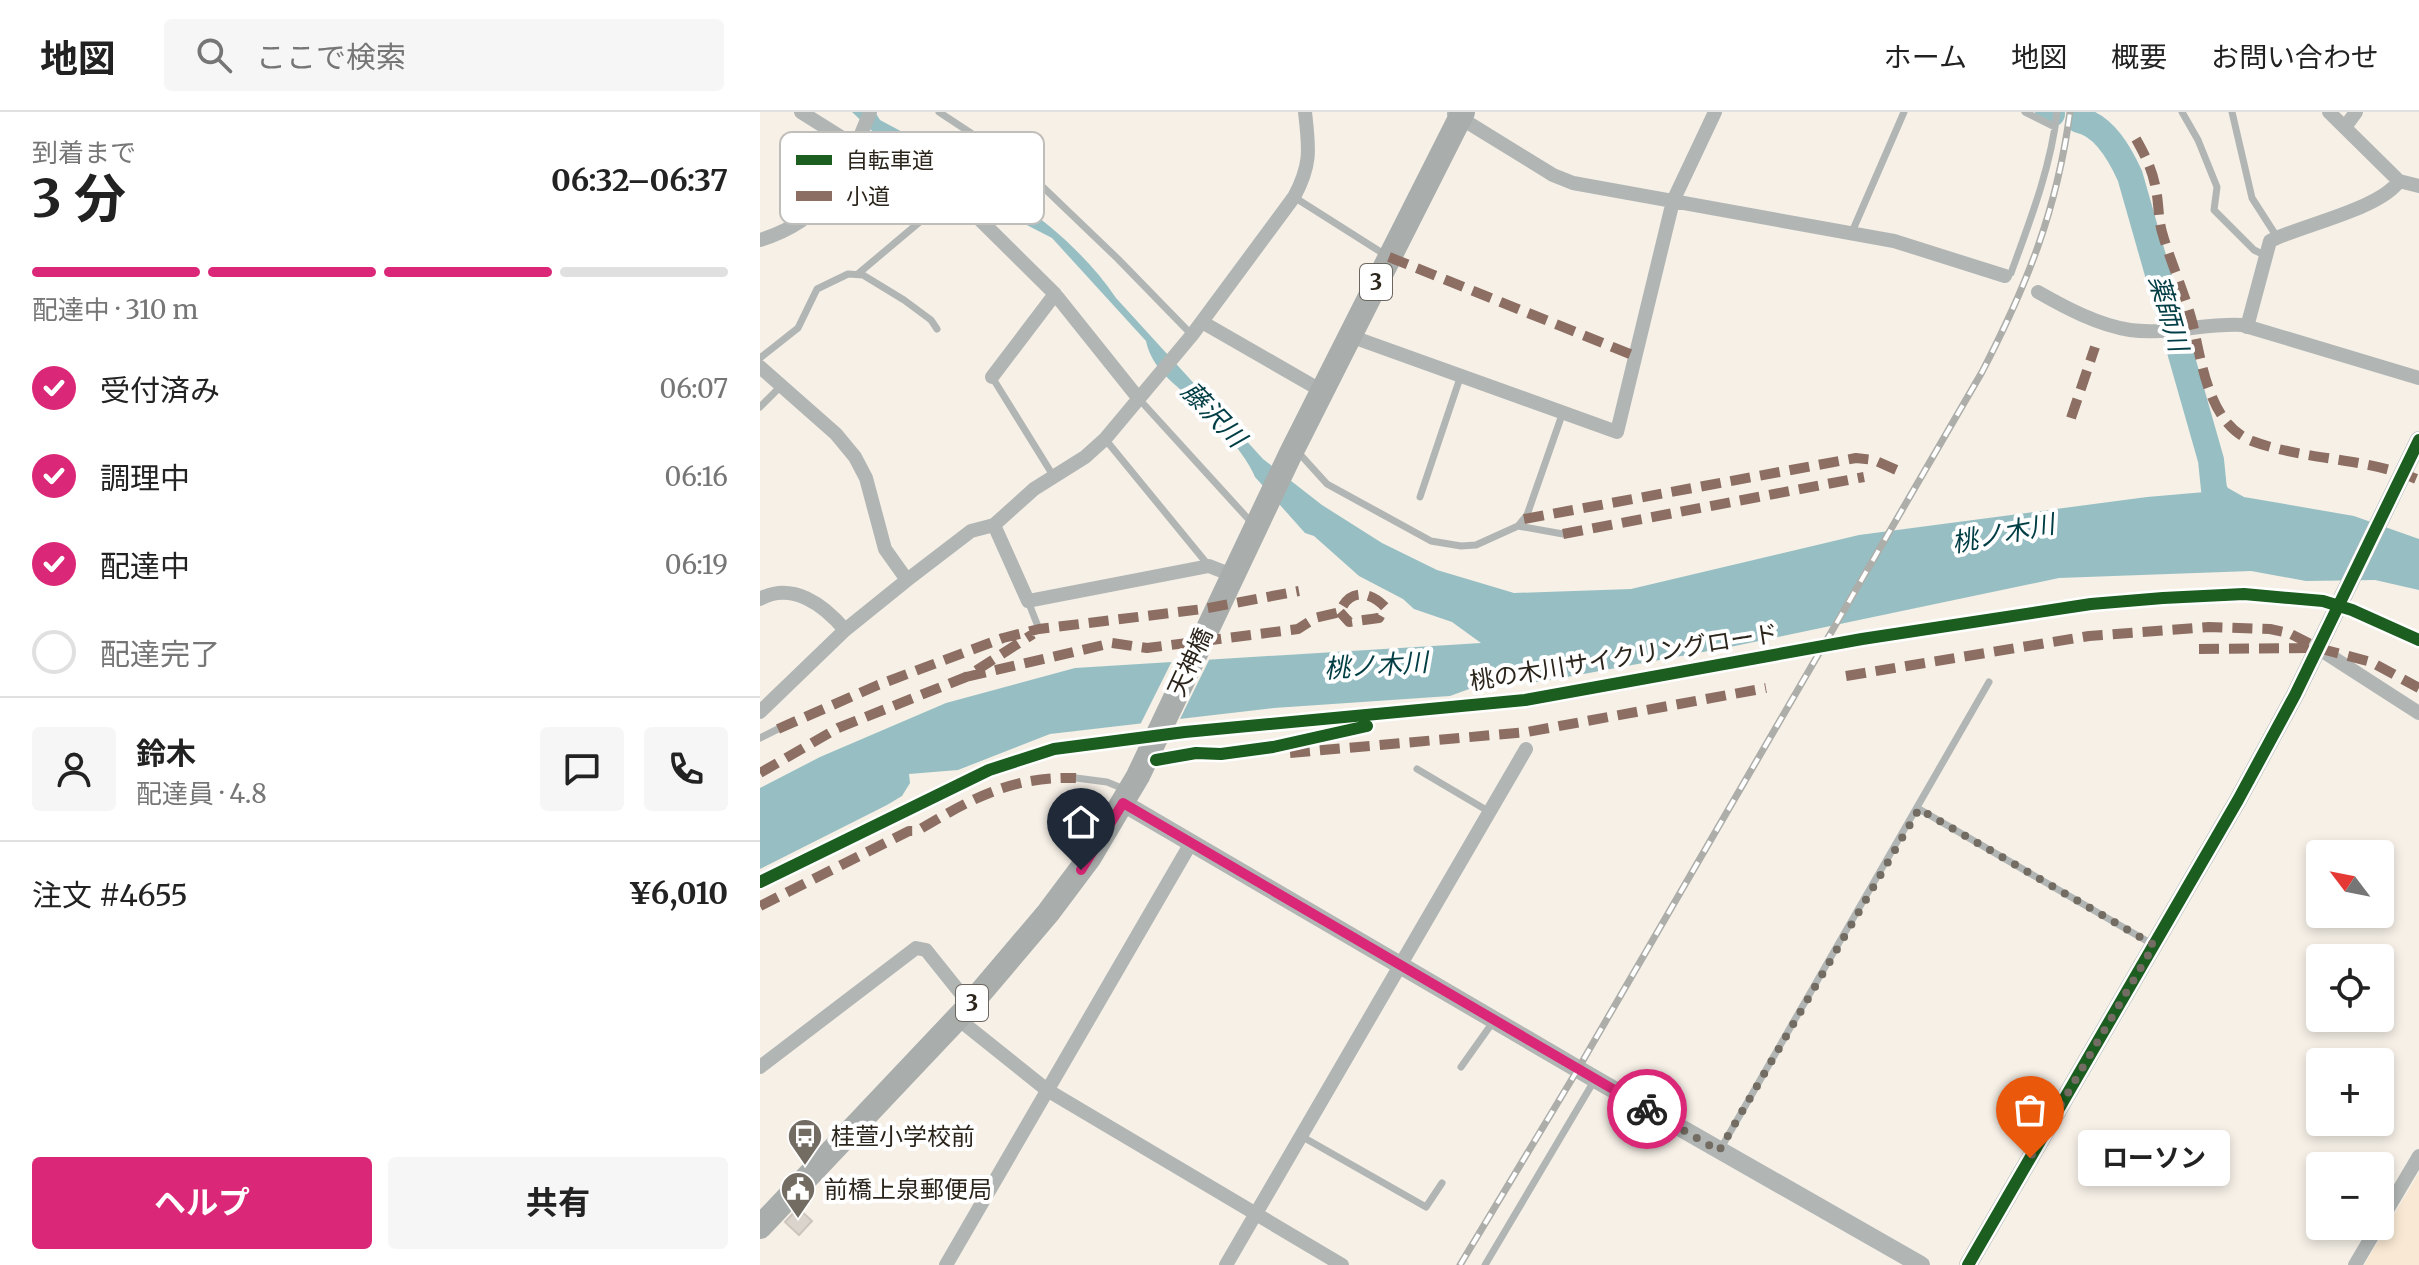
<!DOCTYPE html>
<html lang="ja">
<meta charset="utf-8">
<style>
:root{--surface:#fff;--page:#f6f6f6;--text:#222;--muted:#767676;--line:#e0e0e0;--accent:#db2777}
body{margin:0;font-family:Merriweather,"Noto Sans JP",serif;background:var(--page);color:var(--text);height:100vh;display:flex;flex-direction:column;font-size:30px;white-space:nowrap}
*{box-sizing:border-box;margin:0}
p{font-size:26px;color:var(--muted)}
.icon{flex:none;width:44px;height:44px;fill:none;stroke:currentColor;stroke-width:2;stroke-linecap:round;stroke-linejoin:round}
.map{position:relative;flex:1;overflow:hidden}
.sheet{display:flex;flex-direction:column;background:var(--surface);width:760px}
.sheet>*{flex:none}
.needle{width:52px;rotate:302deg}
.tools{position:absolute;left:1546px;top:728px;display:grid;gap:16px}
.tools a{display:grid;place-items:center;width:88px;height:88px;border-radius:8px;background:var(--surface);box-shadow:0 4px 12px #0003;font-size:40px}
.pin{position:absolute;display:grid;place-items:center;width:68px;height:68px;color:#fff;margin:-82px -34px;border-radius:50% 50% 50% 0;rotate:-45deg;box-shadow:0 0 8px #0007}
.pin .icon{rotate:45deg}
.courier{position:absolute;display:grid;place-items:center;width:80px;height:80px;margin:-40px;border:6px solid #db2777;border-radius:50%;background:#fff;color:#222;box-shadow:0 2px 10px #0007}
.bubble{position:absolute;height:56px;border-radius:8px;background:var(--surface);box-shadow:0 4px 12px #0003;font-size:26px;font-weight:700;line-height:56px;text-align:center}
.summary em{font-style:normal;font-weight:700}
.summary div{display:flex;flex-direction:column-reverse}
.summary{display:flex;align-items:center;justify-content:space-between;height:136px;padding:0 32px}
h1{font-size:52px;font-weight:700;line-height:60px}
.bar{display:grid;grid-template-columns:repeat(4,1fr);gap:12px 8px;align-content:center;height:96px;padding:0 32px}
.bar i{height:10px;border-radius:6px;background:var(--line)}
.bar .on{background:var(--accent)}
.bar p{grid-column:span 4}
.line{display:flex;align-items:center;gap:20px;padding:0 32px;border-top:2px solid var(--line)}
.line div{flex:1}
.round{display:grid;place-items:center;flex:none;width:84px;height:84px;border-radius:8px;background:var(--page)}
ol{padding:0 32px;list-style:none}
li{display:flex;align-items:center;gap:24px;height:88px}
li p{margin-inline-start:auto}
li .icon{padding:8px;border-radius:50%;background:var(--accent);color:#fff;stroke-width:4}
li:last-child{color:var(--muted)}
li i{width:44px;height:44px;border:4px solid var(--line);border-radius:50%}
.button{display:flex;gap:16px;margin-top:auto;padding:16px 32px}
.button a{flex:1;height:92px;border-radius:8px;background:var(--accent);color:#fff;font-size:32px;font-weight:700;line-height:92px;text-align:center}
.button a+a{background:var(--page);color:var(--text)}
header{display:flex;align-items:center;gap:48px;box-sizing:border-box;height:112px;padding:0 40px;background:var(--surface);border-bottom:2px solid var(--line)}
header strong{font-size:38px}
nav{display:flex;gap:44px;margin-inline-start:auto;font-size:28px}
.search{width:560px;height:72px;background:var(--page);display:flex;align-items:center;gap:20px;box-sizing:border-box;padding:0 28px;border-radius:8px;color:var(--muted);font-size:30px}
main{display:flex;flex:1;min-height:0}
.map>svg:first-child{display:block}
</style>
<header>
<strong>地図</strong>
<div class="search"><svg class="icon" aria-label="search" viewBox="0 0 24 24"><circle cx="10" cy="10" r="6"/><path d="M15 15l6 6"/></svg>ここで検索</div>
<nav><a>ホーム</a><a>地図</a><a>概要</a><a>お問い合わせ</a></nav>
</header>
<main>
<section class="sheet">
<div class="summary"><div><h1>3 分</h1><p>到着まで</p></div><em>06:32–06:37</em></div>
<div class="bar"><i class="on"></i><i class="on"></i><i class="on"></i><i></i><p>配達中 · 310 m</p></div>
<ol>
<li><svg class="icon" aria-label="check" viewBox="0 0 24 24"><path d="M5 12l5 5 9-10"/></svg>受付済み<p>06:07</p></li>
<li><svg class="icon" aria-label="check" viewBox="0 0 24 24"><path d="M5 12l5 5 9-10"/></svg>調理中<p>06:16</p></li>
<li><svg class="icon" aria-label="check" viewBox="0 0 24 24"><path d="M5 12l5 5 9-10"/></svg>配達中<p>06:19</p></li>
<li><i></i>配達完了</li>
</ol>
<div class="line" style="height:144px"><a class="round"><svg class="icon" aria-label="person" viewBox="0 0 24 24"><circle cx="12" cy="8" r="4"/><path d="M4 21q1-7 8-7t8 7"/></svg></a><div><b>鈴木</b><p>配達員 · 4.8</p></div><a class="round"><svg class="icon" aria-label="chat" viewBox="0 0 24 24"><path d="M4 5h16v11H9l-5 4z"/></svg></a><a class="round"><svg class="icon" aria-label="phone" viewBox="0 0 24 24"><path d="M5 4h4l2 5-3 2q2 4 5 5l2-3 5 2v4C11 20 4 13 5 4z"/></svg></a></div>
<div class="line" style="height:104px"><div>注文 #4655</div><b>¥6,010</b></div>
<div class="button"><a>ヘルプ</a><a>共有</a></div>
</section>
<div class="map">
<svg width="1659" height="1153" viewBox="0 0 1659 1153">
<rect width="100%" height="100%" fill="#f6f0e7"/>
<path fill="#f9e9d4" d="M1659 1061V1153H1604Z"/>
<path fill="#97bfc3" d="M92 0H115L120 8C203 52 303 107 356 186L503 347 562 393 622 431 677 458 754 481 871 477 1099 423 1387 385 1445 380 1454 363 1461 365 1468 376 1484 385 1594 404 1659 427V478L1615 468 1546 469 1491 459 1299 466 970 535 780 570 731 569 690 584 514 596 290 622 198 658 149 662 150 671 142 684 127 693 0 757V676L60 645 186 591 315 556 721 531 692 510 654 497 643 487 599 464 554 424 545 421 495 365C486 342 455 309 436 292 416 272 392 258 386 229L292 126 259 109 209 74 202 66 163 42 149 41 111 18Z"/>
<path fill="#f6f0e7" d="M452 542 418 611 379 615 414 545Z"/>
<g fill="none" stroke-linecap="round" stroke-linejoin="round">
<path stroke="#97bfc3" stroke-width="26" d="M1288 0 1292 2
M1319 8C1344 13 1360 42 1370 64L1451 348 1456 397"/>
</g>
<path fill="#dad4cc" stroke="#cbc5bd" stroke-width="2" d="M38 1096 52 1109 39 1123 25 1110Z"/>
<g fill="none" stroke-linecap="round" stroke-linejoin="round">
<path stroke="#b1b6b5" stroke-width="7" d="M179 0 261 54 358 147 432 223
M1265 0 1295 15
M1422 0 1438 28 1457 75 1454 98 1494 138 1504 143
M1472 0 1492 86 1517 125
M534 85 627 144
M1092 120 1144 0
M99 161 162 108 187 94 200 91
M1245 164 1251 161C1270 109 1291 55 1297 0
M0 246 38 216 57 177 88 162 103 163 144 188 171 208 177 217
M232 265 294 365
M379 287 491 410
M0 295 20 275
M345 327 449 454
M538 340 567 372 671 429 701 434 716 433 758 414 803 422
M660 385 701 263
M758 414 767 403 803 300
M268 489 279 517
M0 626 18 617
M657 657 728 699
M316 666 347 670 364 677
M1159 697 1392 832
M701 955 733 910
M541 1024 666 1095 682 1071
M961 1036 1229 570
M725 1153 834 969"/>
<path stroke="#b1b6b5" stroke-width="14" d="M41 0 84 27 142 52 202 90 295 182 379 287
M1569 0 1639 69 1659 74
M694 2 793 63 813 71 1134 129 1245 164
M1585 15 1596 0
M0 128C70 106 85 62 110 0
M1278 180C1306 196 1338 213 1370 218 1407 223 1445 211 1482 213L1659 266
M442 210 562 279
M1487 215 1510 129C1542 113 1620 97 1639 69
M590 224 857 320 913 89 955 0
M0 255 76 322 95 345 106 366 125 437 147 468
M232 265 295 182
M234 413 268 489 449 454 472 463
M0 487C32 469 64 493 85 518
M1558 536 1659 601
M0 600 85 518 147 468 211 419 234 413 274 377 325 345 345 327 432 223 534 85C552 52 549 36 545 0
M197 906 287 978 582 1153
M0 955 156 836 166 838 210 893
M1620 1110 1659 1044
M186 1153 431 731
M466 1153 766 637
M1595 1153 1618 1114"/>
<path stroke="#b1b6b5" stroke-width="18" d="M363 691 835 967 1161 1153
M1208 1153 1478 688 1535 583 1659 328"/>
<path stroke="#a9aeac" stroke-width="24" d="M0 1115 210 893 288 801 330 745 378 664 531 341 703 0"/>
<g stroke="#adada9" stroke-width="7">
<path id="rail" d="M700 1153 818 957 1222 260C1267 173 1297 98 1310 0"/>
</g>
<use href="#rail" stroke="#fff" stroke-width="4" stroke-dasharray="12" stroke-linecap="butt"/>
<path stroke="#8d6e63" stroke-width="10" stroke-dasharray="20 10" stroke-linecap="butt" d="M1376 27C1385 43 1393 59 1396 78 1399 92 1398 106 1402 120 1411 152 1425 181 1433 213 1442 252 1449 312 1492 329 1546 349 1606 345 1659 368
M629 145 875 244
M1311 306 1335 235
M764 407 1096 346 1114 348 1141 360
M803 422 1104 365
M1439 537 1558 536 1611 550 1659 576
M1086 564 1329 524 1449 515 1510 517 1529 521 1558 536
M206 565 352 531 387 536 538 517 555 506 580 500C589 476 610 479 625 495L619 506 589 510 580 500
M18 617 118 573 243 526 279 517 443 497 539 479
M530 641 767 620 1006 576
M0 661 78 616 206 565 273 522
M0 794 149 719H157C211 687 251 664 316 666"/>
<g stroke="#fff" stroke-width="17">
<path id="cycleway" d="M396 648 436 641 461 642 513 635 607 614
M0 770 229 658 294 637 425 620 765 588 1102 527 1331 492 1403 486 1484 482 1563 489 1592 498 1659 528
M1208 1153 1478 688 1535 583 1659 328"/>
</g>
<use href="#cycleway" stroke="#1b5e20" stroke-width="12"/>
</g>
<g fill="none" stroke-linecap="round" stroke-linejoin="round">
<path stroke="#736c63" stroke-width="8" stroke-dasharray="0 14.4" d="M887 997 959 1039 1159 697 1394 833 1270 1046"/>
<path stroke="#db2777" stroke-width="10" d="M321 758 363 691 887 997"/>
</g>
<defs>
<g id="bus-pin" transform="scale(1.8)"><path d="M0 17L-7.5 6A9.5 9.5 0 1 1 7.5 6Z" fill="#736c63" stroke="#fff"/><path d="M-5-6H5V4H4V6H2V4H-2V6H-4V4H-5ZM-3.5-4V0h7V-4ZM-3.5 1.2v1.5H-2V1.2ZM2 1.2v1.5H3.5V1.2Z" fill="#fff"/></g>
<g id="civic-pin" transform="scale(1.8)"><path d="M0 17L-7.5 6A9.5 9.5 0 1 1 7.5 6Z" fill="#736c63" stroke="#fff"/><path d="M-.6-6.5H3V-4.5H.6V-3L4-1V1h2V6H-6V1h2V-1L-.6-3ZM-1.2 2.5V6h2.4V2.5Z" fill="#fff"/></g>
</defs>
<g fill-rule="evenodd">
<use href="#bus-pin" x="45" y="1024"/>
<use href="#civic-pin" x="38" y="1077"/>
</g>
<g text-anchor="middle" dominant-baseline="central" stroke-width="8" stroke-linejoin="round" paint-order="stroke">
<g fill="#fff" stroke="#6b6660" stroke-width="2">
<rect x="600" y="152" width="32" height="36" rx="6"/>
<rect x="196" y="873" width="32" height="36" rx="6"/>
</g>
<g font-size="22" font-weight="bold" fill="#2c251c">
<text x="616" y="170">3</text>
<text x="212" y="891">3</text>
</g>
<g font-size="24" fill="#2c251c" stroke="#fff">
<text transform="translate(864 545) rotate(-9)">桃の木川サイクリングロード</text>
<text transform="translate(430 550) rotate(-65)">天神橋</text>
</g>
<g font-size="24" fill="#2c251c" stroke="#fff" text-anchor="start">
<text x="71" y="1024">桂萱小学校前</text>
<text x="64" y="1077">前橋上泉郵便局</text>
</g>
<g font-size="26" font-style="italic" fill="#003d44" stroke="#fff">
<text transform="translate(1409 201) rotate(74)">薬師川</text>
<text transform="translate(454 302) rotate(46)">藤沢川</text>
<text transform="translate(1243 421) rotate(-11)">桃ノ木川</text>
<text transform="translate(616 553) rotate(-4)">桃ノ木川</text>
</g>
</g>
<rect x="20" y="20" width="264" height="92" rx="12" fill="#fff" stroke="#c0bebb" stroke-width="2"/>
<rect x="36" y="43" width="36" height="10" fill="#1b5e20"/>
<rect x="36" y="79" width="36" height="10" fill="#8d6e63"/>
<g font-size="22" fill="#2c251c">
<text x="86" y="56">自転車道</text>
<text x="86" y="92">小道</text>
</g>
</svg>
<div class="tools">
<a><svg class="needle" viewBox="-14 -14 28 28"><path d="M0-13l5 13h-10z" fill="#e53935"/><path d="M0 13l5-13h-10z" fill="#767676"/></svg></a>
<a><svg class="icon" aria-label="locate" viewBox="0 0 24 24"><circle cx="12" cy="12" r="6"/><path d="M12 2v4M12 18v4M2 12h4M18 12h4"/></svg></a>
<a>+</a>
<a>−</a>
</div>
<div class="pin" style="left:1270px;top:1046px;background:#ea580c"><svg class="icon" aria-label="bag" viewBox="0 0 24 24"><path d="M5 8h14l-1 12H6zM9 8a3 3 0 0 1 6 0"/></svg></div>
<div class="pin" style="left:321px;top:758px;background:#1f2937"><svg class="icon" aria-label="home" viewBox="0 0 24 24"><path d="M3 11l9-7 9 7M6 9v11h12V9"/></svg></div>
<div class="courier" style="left:887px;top:997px"><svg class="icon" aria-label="bike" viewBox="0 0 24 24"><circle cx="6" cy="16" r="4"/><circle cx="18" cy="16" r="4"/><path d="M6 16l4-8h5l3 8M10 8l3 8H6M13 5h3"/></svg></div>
<div class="bubble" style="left:1318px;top:1018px;width:152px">ローソン</div>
</div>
</main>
